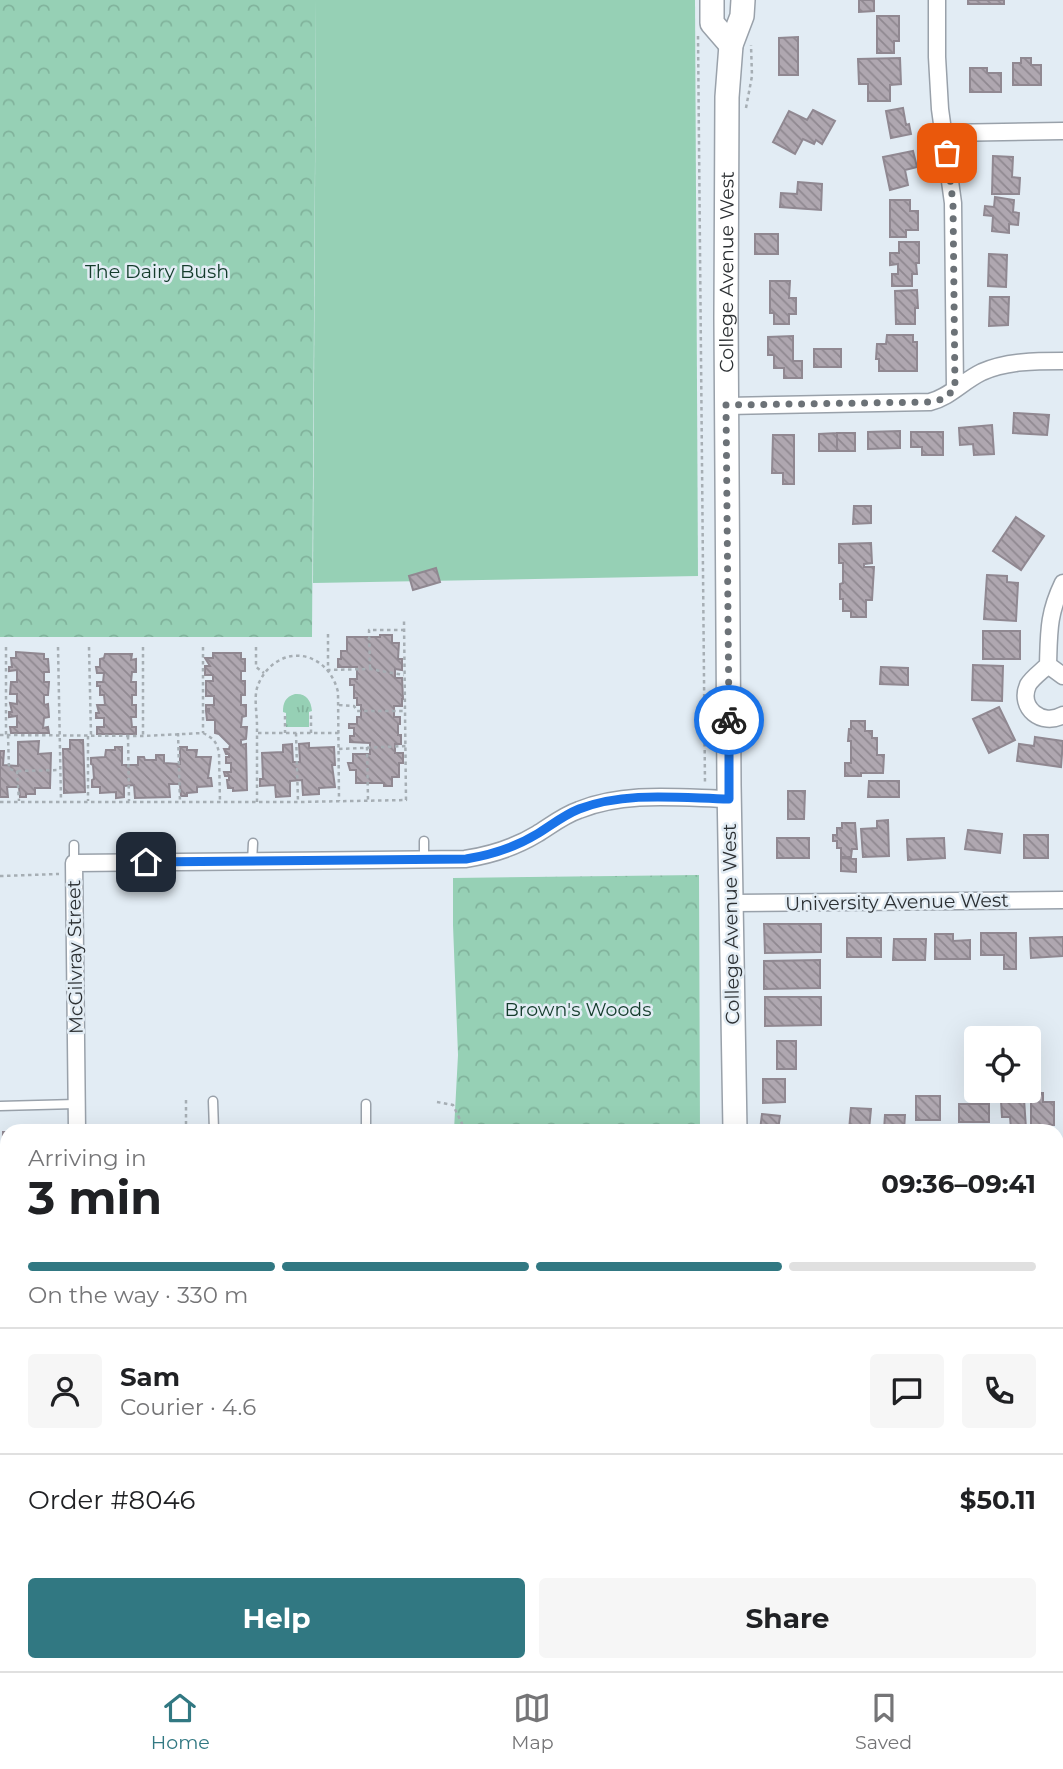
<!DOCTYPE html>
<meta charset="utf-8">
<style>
:root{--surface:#fff;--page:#f6f6f6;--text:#202124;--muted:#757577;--line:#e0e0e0;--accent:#317882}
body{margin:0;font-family:Montserrat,sans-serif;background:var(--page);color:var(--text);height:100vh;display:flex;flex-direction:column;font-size:26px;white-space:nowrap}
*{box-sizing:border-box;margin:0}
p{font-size:23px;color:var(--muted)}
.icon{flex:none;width:38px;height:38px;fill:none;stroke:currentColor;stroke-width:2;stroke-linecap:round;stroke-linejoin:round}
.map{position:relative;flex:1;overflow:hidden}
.sheet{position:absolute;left:0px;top:1124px;width:1064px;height:548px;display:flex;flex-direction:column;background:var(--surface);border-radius:21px 21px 0 0;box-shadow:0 7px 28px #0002}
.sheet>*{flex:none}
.controls{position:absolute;left:964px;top:1026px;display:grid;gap:14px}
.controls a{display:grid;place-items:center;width:77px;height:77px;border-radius:7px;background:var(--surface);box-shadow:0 7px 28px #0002;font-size:35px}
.pin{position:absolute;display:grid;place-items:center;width:60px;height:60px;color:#fff;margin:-30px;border-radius:14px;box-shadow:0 4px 10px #0006}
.courier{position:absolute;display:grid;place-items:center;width:70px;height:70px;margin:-35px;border:5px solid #1a73e8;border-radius:50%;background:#fff;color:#222;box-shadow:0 2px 9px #0007}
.overview em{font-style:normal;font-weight:700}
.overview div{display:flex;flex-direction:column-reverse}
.overview{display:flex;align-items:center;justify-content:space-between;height:119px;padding:0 28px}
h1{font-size:46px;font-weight:700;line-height:52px}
.bar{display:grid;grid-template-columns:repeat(4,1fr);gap:10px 7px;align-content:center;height:84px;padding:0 28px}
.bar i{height:9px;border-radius:5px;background:var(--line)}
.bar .active{background:var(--accent)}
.bar p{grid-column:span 4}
.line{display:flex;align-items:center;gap:18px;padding:0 28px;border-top:2px solid var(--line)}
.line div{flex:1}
.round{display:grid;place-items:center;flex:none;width:74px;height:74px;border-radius:7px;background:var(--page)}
.button{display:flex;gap:14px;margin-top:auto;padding:14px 28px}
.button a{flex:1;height:80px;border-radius:7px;background:var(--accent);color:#fff;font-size:28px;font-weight:700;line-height:80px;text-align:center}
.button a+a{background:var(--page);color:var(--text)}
.menu{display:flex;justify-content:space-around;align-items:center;height:98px;border-top:2px solid var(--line);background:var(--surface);font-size:19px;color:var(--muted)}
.menu a{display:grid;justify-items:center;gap:4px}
.menu .active{color:var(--accent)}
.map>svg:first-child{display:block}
</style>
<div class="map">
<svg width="1063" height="1671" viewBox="0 0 1063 1671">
<defs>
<pattern id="forest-crowns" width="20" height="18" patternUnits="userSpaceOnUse" patternTransform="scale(1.75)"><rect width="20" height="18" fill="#96d0b5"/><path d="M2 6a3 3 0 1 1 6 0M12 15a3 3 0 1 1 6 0" fill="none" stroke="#81b39c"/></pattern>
<pattern id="park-tufts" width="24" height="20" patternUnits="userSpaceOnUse" patternTransform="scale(1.75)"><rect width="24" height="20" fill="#96d0b5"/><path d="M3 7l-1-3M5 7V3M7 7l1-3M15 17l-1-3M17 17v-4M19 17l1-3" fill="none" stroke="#81b39c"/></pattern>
<pattern id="building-back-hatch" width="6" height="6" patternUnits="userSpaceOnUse" patternTransform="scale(1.75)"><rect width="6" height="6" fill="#afa7b0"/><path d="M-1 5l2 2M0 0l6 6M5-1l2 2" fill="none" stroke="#8f8890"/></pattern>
</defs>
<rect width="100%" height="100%" fill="#e2ecf4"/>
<path fill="#96d0b5" d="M316 0H695L698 576 313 583Z"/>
<path fill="url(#forest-crowns)" d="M0 0H316L312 637H0Z
M699 875 700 1130H454L458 1055 453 925V878Z"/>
<path fill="url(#park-tufts)" d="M295 694C306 693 311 700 312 711L309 712V727H286V713L283 712C283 703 285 697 295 694Z"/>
<path fill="url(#building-back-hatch)" stroke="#908891" stroke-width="2" d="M859 0H874V11L859 12Z
M968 0H1004V4H968Z
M877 16H899V41H894V53H877Z
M798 37V75H779V38Z
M900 58 901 84 890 85V101H868V84H859L858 59Z
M1021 58H1031V65H1041V85H1013V63H1021Z
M970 68H987V73H1001V92H970Z
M903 108 906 125 909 124 911 134 891 138 886 111Z
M813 110 835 121 822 144 816 140 814 144 803 139 795 154 773 142 789 111 807 120Z
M913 151 917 167 905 170 908 185 890 190 883 157Z
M993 156 1013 157 1012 177 1020 178 1019 194H992Z
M798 182 822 184 821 210 780 207 781 193 797 194Z
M995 197 1014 200 1013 212 1019 213 1018 225 1009 224V233L992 231 993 216 984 215 985 206 994 207Z
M890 200H910V211H918V230H906V237H890Z
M755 234H778V254H755Z
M899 242H919V263H916L917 274H912V286H892V274H898V264L890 265V253H899Z
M989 254 1007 255 1006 287 988 286Z
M770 281H790L789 298H796V314H789V324H774V313H770Z
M917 290 918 308H915V324H896L895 291Z
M990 297H1009L1008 325 989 326Z
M887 335H913V342H917V371H879V359H876L877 344H886Z
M793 336V361H802V378H784V368H774V355H768V337Z
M814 349H841V367H814Z
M1014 413 1049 415 1047 435 1013 433Z
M992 425 994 454 974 455 973 444 960 445 959 428Z
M900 431V448L868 449V432Z
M911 432H943V455H922V447H911Z
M837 433V451H819V434Z
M837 433H855V451H837Z
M773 435H794V484H783V473H772Z
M854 506H871V523L853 524Z
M1016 517 1044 536 1021 570 993 551Z
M871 543 872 563 864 564V567H874L872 600H866V617H851V611H843V599H840V584L843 583V563H839V544Z
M436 568 440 582 413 590 409 576Z
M987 575 1007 576V582L1018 583 1016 621 984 619Z
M983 631H1020V659H983Z
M380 635H392V643H399L398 659H402V670L395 669V678H402L403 699H402V706H394V717H400V724H398V735H401V744H395V753H403V763H399V777H392V786H384V783H356V770H350L348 763H353V754H370V743L350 742V736H354V728H349V724H357V717H361V705H357V698H354V685H350V679H357V667H338V659H341V651H347V637H380Z
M16 652 44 654V659H48L49 672H44V682H49L48 695H44V705L48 704 49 717 44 718 43 728 48 727 49 733H11L10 727H17V716L9 717V712H12L10 703 17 704V694H10L11 682H17V670L9 671V667H12L11 658H16Z
M213 653H241V659H245V671H241V681H245V695H241V705H246V716L242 717 241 727H247L246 739 241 740V745L246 744 247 790 233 791V788H228L227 780H229V776H225L224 772H231V763H226V757H229V754H226L224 749H229L230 745 219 734 215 733V720H207L206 711H209V709H206V705H214V696H206V681H213V675H205V666H210L205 658H213Z
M105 654H132L131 660 136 659V672H132L131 682H136V695H132V705H136V717H131L132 727H136V734H97V727H104V718H96V713H99L97 705H105L104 695H100V686H97V682H103L104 673H97L96 667H100V659L104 658Z
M973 665 1003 666 1002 701 972 700Z
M881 667 908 668V685L880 684Z
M999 707 1015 740 989 753 973 719Z
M851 721H865V731H872V738H877V755H884L883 773H861V776H845V763H851V741H848L849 729H851Z
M1035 737 1063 741 1061 767 1017 761 1019 744 1034 746Z
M70 740H83L85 792 64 793 63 749H70Z
M39 741 38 754 51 753 50 788H35V794H26V797H20L19 787H7L8 797H0V751H4L3 765 18 766V742Z
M309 743V748L334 747 335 765H332L335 787 319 788V794L303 795 302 780 290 781V796L276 797 275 785 260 786V779H263L262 753 283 752V745L292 744 293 762H300L299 744Z
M115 747H122V765H138V757H144L145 760H156V755H164V763L180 764V747H187V750H197L196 757H211L208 778H211L212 786 197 787V792L187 793V796H181L180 784H169L170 797 135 798 134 785 124 786V797L116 798V792L100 793V787H92V780L94 779 93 765 91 764V758L105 757 106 750H115Z
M869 781H899V797H868Z
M788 791H805L804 819H788Z
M888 820 889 856 863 857 861 829 877 828V821Z
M842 823H855L857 849H852L851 857H841V848H837V841H833V835H837V828H842Z
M968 830 1002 834 1000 853 965 849Z
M1024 835H1048V858H1024Z
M777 838H809V858H777Z
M944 838 945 858 908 860 907 839Z
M841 858 856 859V872L841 871Z
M764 924H821V952L765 953Z
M981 933H1016V969H1004V955H981Z
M935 934H953V941L970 940V959H935Z
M1063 937V956L1031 958 1030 938Z
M847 938H881V957H847Z
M894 939H926L925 960H893Z
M820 960V988L764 989V961Z
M765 997H821V1025L765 1026Z
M777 1041H796V1069H777Z
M763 1079H785V1102L763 1103Z
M1031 1093H1043V1102H1054V1125H1031Z
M916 1096H940V1120H916Z
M1024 1099 1026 1128 1011 1129 1010 1117H1002L1001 1101Z
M959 1104H989V1122H959Z
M851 1108 871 1109 869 1130H849Z
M762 1114 780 1116 778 1130H760Z
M885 1115H905L904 1130H884Z
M3 1132H7V1225H0V1189H2Z
M1057 1201H1063L1060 1238 1057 1237Z
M0 1648 7 1649V1664H13V1670H0Z
M271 1664H304V1671H271Z
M333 1664H395V1671H333Z
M425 1664H669V1671H603V1666L569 1667V1671H425Z
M866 1664H894V1671H866Z"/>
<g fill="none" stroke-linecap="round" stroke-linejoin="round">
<g stroke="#99a1aa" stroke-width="11">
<path id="lane" d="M74 845V863
M424 860V841
M252 862 253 843
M213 1101 214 1130
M366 1104V1130
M0 1106 76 1104"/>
</g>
<g stroke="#99a1aa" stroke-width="19">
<path id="street" d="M937 0V57L940 109 953 203 955 389
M944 133 1063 131
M727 406 930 402C950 397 963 381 982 372 1007 361 1036 361 1063 361
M1063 583C1048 614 1049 632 1048 665 1042 671 1032 678 1028 685 1018 708 1042 727 1063 715
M1048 665 1063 676
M732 903 1063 900
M77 1130 74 863 465 859C491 855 514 848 537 834 550 826 564 815 579 810 626 791 680 798 729 799
M1057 1166H1063
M1057 1404 1063 1406
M1057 1658H1063
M217 1664 218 1671
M922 1664V1671"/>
</g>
<g stroke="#99a1aa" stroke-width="26">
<g id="secondary">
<path d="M712 0V23L731 45"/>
<path id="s1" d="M735 1130 729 785 726 318 727 97 731 45 742 16 743 0"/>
<path d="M734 1671V1664"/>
</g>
</g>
<path stroke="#a6aeb4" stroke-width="2.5" stroke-dasharray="3.5 3.5" stroke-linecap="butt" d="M698 36 705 785
M746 108 752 76 751 45
M328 634V670L370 669 404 675
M6 647V735
M58 647 61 801
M89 647 91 735
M143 647V736
M203 647V733
M256 647V667L264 673
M370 668 369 630H404
M339 705 354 706 357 711H406
M285 716V733
M178 733 180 802
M258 733H339
M296 733 298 802
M311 733V714
M0 735 143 736 203 733C213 738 217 742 219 753L220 802
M8 735 9 769 17 771 19 801
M88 736V801
M128 736 129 801
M367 747 368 800
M339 749 406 746
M18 771 60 770
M0 802H298L406 800 404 621
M257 802C257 777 257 751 257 726 257 714 254 699 257 688 264 666 285 651 307 657 324 662 334 676 338 692L339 801
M0 876 59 874
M186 1100V1130
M437 1102 453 1105 465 1130"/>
<use href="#lane" stroke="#fff" stroke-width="8"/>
<use href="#street" stroke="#fff" stroke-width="16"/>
<use href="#secondary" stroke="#fff" stroke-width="23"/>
</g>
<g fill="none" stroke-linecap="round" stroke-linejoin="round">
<path stroke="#6c7277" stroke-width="7" stroke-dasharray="0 12.6" d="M729 720 726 405 930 402 943 399 955 389 953 203 947 153"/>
<path stroke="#1a73e8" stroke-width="9" d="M146 862 466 859C491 855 514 848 537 834 550 826 564 815 579 809 626 791 679 798 729 799V720"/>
</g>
<g text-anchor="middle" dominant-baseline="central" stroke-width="5" stroke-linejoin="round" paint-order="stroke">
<g font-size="19" fill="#143c2c" stroke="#e2ecf4">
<text x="157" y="271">The Dairy Bush</text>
<text x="578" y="1009">Brown's Woods</text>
</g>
<g font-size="19" fill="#2c3033" stroke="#e2ecf4">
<text stroke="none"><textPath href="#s1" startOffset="858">College Avenue West</textPath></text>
<text transform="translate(897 902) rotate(-1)">University Avenue West</text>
<text transform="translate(731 924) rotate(-91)">College Avenue West</text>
<text transform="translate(75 957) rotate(-91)">McGilvray Street</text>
</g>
</g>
</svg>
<div class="controls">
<a><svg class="icon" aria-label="locate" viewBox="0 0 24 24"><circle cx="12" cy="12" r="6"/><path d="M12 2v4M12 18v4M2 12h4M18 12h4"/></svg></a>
</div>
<div class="pin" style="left:947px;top:153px;background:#ea580c"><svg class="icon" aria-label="bag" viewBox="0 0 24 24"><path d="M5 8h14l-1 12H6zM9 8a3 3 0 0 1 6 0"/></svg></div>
<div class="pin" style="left:146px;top:862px;background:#1f2937"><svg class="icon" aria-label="home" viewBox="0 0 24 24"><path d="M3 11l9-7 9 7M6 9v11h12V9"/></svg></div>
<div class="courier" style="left:729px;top:720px"><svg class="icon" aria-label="bike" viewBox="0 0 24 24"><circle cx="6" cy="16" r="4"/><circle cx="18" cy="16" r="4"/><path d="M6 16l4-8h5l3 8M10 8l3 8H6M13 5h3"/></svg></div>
<section class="sheet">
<div class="overview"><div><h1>3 min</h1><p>Arriving in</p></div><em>09:36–09:41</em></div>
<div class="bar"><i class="active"></i><i class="active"></i><i class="active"></i><i></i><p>On the way · 330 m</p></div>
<div class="line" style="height:126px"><a class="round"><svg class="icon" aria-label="person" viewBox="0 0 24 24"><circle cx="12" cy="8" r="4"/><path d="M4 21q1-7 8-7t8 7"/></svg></a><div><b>Sam</b><p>Courier · 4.6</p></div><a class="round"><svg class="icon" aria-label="chat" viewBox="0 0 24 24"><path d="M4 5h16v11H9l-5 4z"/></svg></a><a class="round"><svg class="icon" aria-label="phone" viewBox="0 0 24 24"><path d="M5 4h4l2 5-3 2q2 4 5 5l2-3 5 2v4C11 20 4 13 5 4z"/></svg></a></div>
<div class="line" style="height:91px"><div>Order #8046</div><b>$50.11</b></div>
<div class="button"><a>Help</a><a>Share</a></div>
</section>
</div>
<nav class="menu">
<a class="active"><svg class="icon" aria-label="home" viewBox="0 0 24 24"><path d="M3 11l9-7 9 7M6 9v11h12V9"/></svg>Home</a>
<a><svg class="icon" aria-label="map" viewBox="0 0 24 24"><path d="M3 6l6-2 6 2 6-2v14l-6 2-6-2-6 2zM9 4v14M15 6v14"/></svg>Map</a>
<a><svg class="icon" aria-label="saved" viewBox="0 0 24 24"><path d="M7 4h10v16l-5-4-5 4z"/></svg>Saved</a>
</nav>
